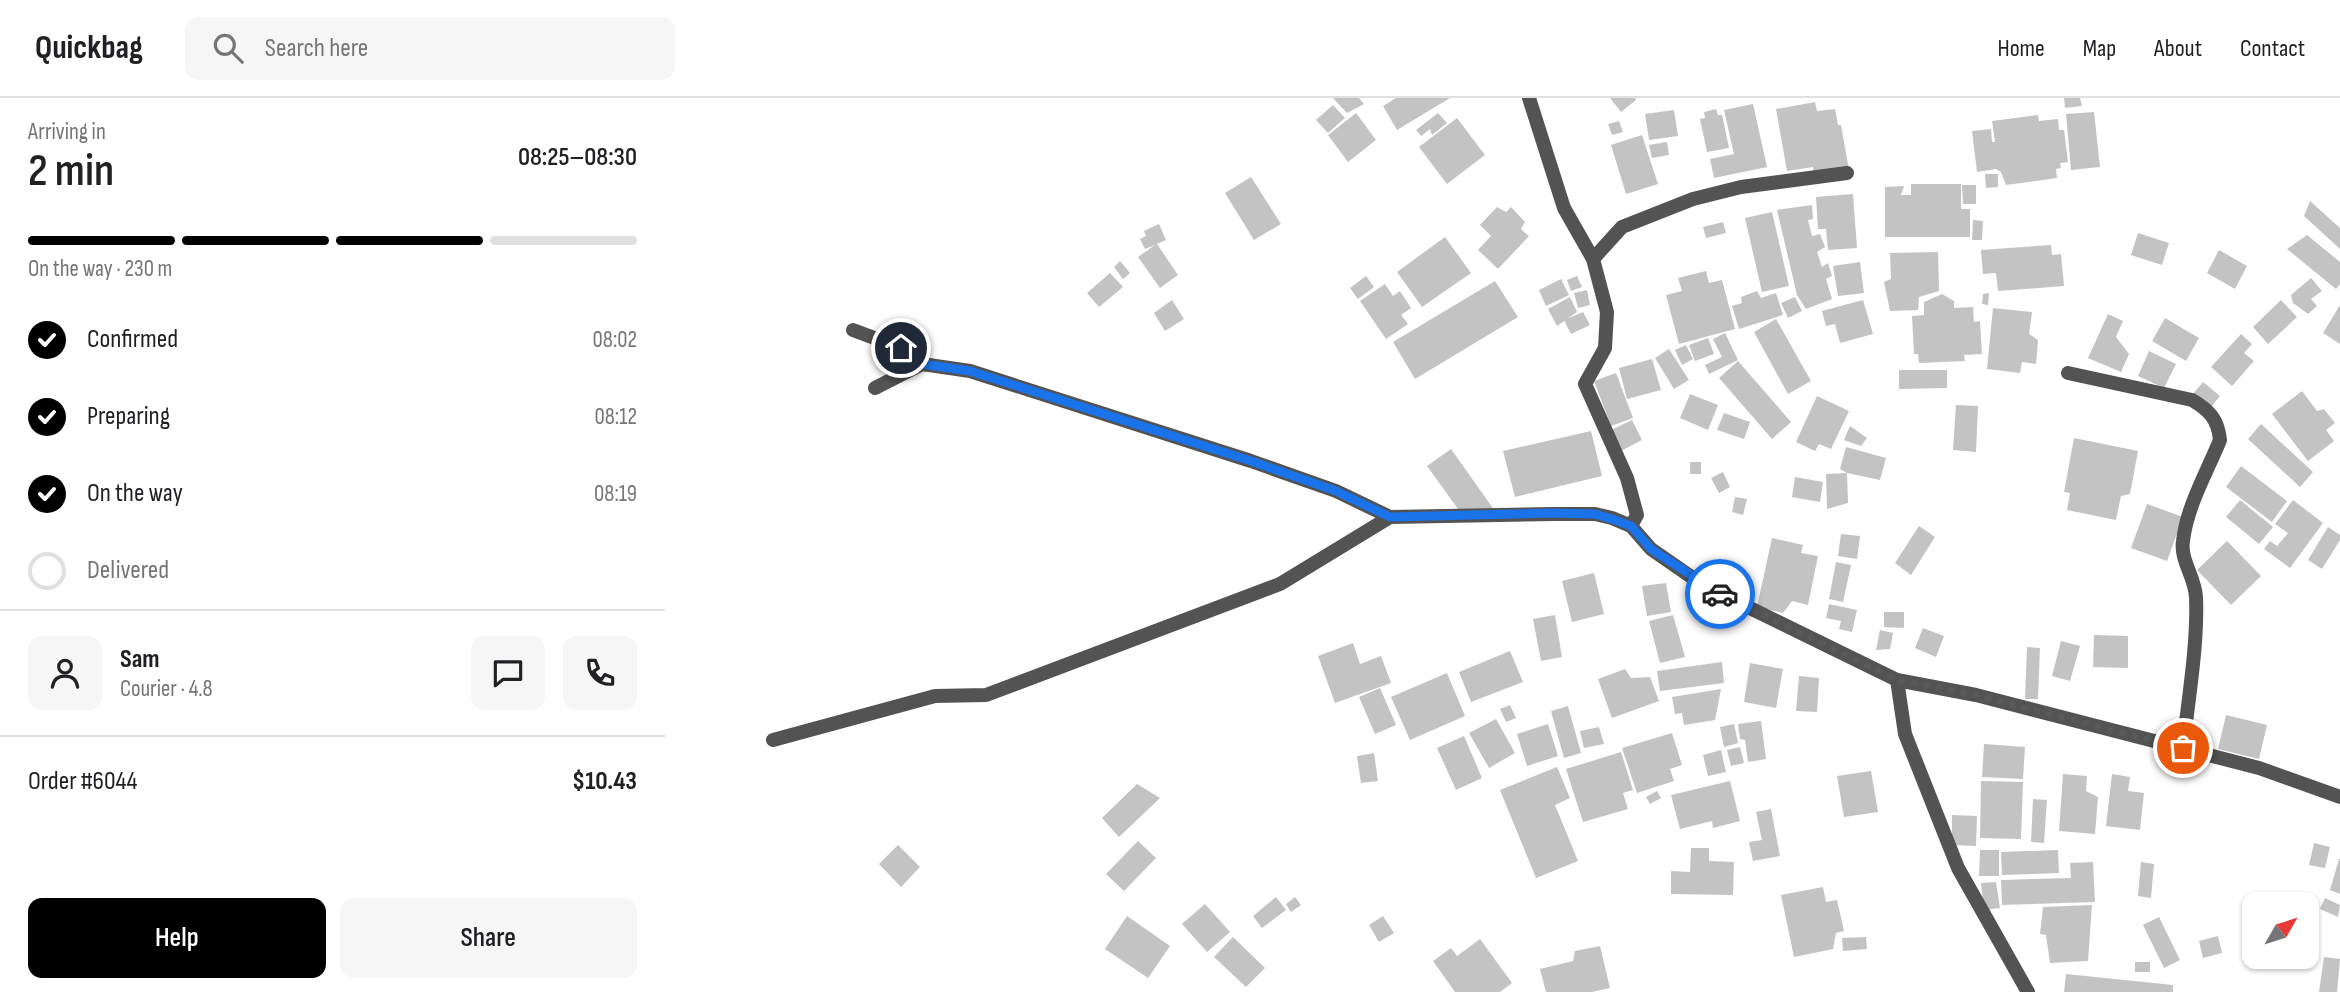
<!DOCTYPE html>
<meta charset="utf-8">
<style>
:root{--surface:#fff;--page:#f6f6f6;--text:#202124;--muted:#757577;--line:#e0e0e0;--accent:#000}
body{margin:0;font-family:"Sofia Sans Condensed",sans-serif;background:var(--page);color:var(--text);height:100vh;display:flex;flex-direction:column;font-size:26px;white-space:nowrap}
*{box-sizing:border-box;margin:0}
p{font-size:23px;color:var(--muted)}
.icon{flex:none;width:38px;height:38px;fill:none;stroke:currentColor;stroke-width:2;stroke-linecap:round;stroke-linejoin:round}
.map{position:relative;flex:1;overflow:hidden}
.panel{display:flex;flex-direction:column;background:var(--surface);width:665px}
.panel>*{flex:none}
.needle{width:46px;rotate:51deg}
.fabs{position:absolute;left:1577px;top:794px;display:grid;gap:14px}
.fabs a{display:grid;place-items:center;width:77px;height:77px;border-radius:14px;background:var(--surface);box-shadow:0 2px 5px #0004;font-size:35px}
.pin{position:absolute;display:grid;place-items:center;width:60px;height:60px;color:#fff;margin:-30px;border:4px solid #fff;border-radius:50%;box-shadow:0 2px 7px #0007}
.courier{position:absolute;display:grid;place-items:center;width:70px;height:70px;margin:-35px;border:5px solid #1a73e8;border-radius:50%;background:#fff;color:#222;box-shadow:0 2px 9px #0007}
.head em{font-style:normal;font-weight:600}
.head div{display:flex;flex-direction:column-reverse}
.head{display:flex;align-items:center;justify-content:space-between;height:119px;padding:0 28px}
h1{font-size:46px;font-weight:600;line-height:52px}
.bar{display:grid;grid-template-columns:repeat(4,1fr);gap:10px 7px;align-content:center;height:84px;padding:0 28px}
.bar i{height:9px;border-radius:5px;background:var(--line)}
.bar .selected{background:var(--accent)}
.bar p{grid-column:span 4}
.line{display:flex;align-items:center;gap:18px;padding:0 28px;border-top:2px solid var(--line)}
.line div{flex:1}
.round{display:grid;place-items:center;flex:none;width:74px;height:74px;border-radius:14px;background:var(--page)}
ol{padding:0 28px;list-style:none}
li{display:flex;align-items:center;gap:21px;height:77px}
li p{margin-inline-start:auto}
li .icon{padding:7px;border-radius:50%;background:var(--accent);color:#fff;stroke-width:4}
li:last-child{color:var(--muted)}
li i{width:38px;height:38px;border:4px solid var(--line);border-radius:50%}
.button{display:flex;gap:14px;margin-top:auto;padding:14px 28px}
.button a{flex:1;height:80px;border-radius:14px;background:var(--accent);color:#fff;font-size:28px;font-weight:600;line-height:80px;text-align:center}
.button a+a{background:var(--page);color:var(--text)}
header{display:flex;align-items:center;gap:42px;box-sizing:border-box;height:98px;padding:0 35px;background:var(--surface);border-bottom:2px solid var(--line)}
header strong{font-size:33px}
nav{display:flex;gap:38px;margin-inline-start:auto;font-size:24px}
.search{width:490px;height:63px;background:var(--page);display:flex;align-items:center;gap:18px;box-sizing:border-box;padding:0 24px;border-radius:14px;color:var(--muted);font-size:26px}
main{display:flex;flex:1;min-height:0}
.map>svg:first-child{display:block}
</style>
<header>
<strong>Quickbag</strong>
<div class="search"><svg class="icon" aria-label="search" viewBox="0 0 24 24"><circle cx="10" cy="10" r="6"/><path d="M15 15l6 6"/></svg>Search here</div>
<nav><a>Home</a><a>Map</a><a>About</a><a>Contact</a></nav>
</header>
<main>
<section class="panel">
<div class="head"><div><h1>2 min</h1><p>Arriving in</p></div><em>08:25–08:30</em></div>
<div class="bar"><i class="selected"></i><i class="selected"></i><i class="selected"></i><i></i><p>On the way · 230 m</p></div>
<ol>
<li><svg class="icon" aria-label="check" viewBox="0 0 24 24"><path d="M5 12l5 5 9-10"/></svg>Confirmed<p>08:02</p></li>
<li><svg class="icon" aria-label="check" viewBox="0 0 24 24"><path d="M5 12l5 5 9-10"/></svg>Preparing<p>08:12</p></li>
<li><svg class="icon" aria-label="check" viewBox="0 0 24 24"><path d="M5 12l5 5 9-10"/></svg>On the way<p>08:19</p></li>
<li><i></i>Delivered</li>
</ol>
<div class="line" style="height:126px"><a class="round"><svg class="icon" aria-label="person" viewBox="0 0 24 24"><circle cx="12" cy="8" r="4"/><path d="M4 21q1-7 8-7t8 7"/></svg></a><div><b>Sam</b><p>Courier · 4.8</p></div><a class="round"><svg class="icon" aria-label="chat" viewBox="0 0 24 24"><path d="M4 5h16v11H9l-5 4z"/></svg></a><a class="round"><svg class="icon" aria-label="phone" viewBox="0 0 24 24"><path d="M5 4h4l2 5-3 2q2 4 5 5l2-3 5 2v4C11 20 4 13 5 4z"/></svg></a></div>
<div class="line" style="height:91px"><div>Order #6044</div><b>$10.43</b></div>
<div class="button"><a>Help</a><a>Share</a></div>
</section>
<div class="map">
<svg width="1675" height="894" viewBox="0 0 1675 894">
<rect width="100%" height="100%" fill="#fff"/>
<path fill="#c3c3c3" d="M668 0H694L699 6 682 15Z
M731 0H785L732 32 718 8Z
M945 0H970L971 2 956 14Z
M1399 0H1415L1417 8 1400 10Z
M1150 4 1152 13 1170 11 1173 27H1176L1184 72 1149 78 1148 69 1122 73 1111 11Z
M1088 6 1102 69 1049 80 1045 61 1069 56 1059 12Z
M668 7 680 20 663 35 651 22Z
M1051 11 1053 17H1057L1064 50 1042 54 1035 21 1040 20 1039 14Z
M1009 12 1013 38 984 42 980 16Z
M1429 14 1435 69 1406 72 1401 16Z
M691 15 711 42 683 64 663 37Z
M773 15 782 25 767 37 765 31 756 38 751 32Z
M1373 17 1374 23 1393 21 1394 32H1399L1403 64 1395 65 1396 70 1391 71 1392 80 1341 87 1336 74 1331 71 1312 74 1307 33 1326 31 1327 44H1330L1327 23Z
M792 20 820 57 782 86 754 49Z
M954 23 958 34 947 37 943 26Z
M977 37 993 86 961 96 946 47Z
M1002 44 1004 57 987 60 984 47Z
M1320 76H1333V89L1321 90Z
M586 79 616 126 589 142 560 95Z
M1246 86H1296V111H1305V139H1220V89L1239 88 1236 97H1246Z
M1297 87H1311V106H1298Z
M1188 96 1192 150 1163 152 1161 131H1153L1151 99Z
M1645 103 1675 130V151L1639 118Z
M1147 107 1148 121 1143 122 1147 138 1155 136 1160 149 1152 154 1157 169 1163 165 1167 178 1161 181 1167 201 1141 211 1132 197 1112 112Z
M832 109 841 114 846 109 860 124 856 131 864 138 833 171 813 152 826 138 815 127Z
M1107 114 1124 188 1097 194 1080 120Z
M1308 122 1318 123 1317 142H1307Z
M1058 124 1061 135 1041 140 1038 129Z
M494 126 501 142 492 146 513 177 495 190 473 159 490 147 480 151 475 141 481 138 479 133Z
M1473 135 1504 145 1497 167 1466 157Z
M1642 137 1675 164V186L1671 191 1622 151Z
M780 139 806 175 757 209 732 174Z
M1386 147 1387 157 1396 156 1399 188 1333 193 1331 175 1318 176 1316 152Z
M1554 152 1582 168 1570 191 1542 175Z
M1273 154 1274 193 1254 199 1253 212 1225 213 1219 184 1226 181 1225 155Z
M455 163 465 175 458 181 449 169Z
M1195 164 1199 195 1173 198 1168 168Z
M1041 173 1044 185 1057 182 1070 231 1014 246 1001 197 1017 193 1013 180Z
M445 175 458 189 434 209 422 195Z
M701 178 709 189 693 201 685 190Z
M912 178 917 189 906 193 902 182Z
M1646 180 1657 193 1646 201 1652 208 1643 216 1628 205 1626 197Z
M896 181 904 197 881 208 874 192Z
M830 183 853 219 750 281 728 244Z
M720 186 728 198 735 193 746 210 736 217 743 226 721 241 695 203Z
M922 192 925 207 913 210 909 195Z
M1092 193 1096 200 1111 195 1118 217 1074 231 1067 208 1077 205 1076 199Z
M1324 195 1323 207 1317 206 1318 196Z
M1277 196 1289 203V210L1308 209 1309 224 1315 223 1317 256 1299 257 1300 263 1254 265 1253 256H1249L1247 218 1259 217V204Z
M905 199 912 214 892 228 883 211Z
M1130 199 1137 213 1123 220 1116 205Z
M507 202 519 221 500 233 489 215Z
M1198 202 1208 236 1175 245 1170 226 1161 228 1157 213Z
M1616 202 1632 219 1603 246 1588 229Z
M1675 207V246L1658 235Z
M1328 210 1367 214 1364 236 1373 242 1371 266 1357 264 1355 275 1322 271Z
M918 214 925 227 906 236 899 222Z
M1443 216 1458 223 1451 239 1464 256 1456 274 1423 260Z
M1500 220 1534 240 1521 263 1487 243Z
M1111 221 1146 283 1123 296 1089 234Z
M1060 235 1073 262 1044 276 1040 267 1057 259 1048 241Z
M1576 236 1587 246 1579 255 1589 263 1567 288 1546 269Z
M1043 240 1049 256 1030 263 1024 247Z
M1021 247 1028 261 1017 267 1010 252Z
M1004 251 1024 282 1009 291 990 260Z
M1484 253 1511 266 1499 290 1473 278Z
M987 261 996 292 962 301 954 270Z
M1073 263 1126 324 1107 341 1054 280Z
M1234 272H1282V290L1234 291Z
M951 275 968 320 946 328 929 283Z
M1538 284 1555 298 1546 309 1528 296Z
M1637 293 1652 313 1659 311 1670 325 1661 332 1669 343 1643 363 1607 316Z
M1025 296 1053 307 1043 332 1015 320Z
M1152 298 1184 313 1166 351 1154 346 1150 353 1131 344Z
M1291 307 1313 308 1311 354 1288 352Z
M1059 315 1085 324 1079 341 1052 332Z
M967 322 977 342 954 354 944 333Z
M1596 326 1648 374 1635 389 1583 341Z
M1185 328 1202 340 1196 348 1179 342Z
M926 333 937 378 850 399 838 353Z
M1409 340 1473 353 1465 396 1456 398 1451 422 1402 412 1405 395 1399 394Z
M1181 349 1221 360 1215 382 1182 375 1183 405 1162 411 1161 376 1182 375 1175 371Z
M786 351 830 413 793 411 762 368Z
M1025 364H1036V376H1025Z
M1576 368 1622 403 1607 424 1561 389Z
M1058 374 1065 389 1054 395 1046 380Z
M1130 379 1158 384 1155 404 1127 399Z
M1070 399 1082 401 1078 417 1067 414Z
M1575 402 1608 429 1594 446 1561 419Z
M1628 402 1658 425 1625 470 1599 451 1605 443 1612 448 1623 435 1610 426Z
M1482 406 1518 419 1502 463 1466 450Z
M1254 428 1270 439 1246 477 1230 465Z
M1663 429 1675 437V442L1657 471 1643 462Z
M1176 436 1195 438 1192 461 1173 458Z
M1107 440 1138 447 1136 455 1153 458 1143 507 1127 503 1118 515 1092 509Z
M1562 443 1596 478 1566 507 1532 472Z
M1171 464 1186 467 1178 504 1164 501Z
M929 475 939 516 907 524 897 483Z
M1001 485 1006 514 982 518 977 488Z
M1164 506 1192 512 1187 534 1174 531 1176 523 1161 520Z
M1219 514H1239V530L1219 529Z
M890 517 897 559 876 563 868 521Z
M1008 517 1020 559 995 565 984 523Z
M1258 530 1279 538 1271 559 1250 550Z
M1215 532 1228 535 1225 551 1211 552Z
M1429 537 1463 538V570L1428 569Z
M1396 543 1415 548 1405 583 1387 578Z
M688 545 695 566 716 558 726 585 670 605 653 558Z
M1362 549 1375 550 1373 601H1360Z
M845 553 858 584 806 604 794 574Z
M1057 564 1059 585 995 593 992 573Z
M1085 565 1118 571 1111 610 1079 604Z
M960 571 966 580 985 579 994 603 947 620 933 581Z
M782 575 800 618 745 642 726 599Z
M1134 578 1154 580 1152 614 1131 613Z
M715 590 731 627 710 636 694 599Z
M1056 591 1050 622 1019 627 1017 615 1010 616 1007 599Z
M845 607 851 620 841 624 835 611Z
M903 608 916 655 899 660 886 613Z
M1561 617 1602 627 1594 661 1553 651Z
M831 621 850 655 824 670 804 635Z
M1096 623 1101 661 1083 664 1080 642 1075 641 1073 626Z
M883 626 893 658 862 668 852 636Z
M1069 626 1073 645 1059 649 1055 629Z
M934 629 939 646 919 650 915 633Z
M1007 635 1017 667 1005 671 1009 683 972 695 957 650Z
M799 638 817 680 791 692 772 650Z
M1319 646 1360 649 1358 681 1317 679Z
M1075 649 1079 665 1066 668 1062 652Z
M1056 652 1061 674 1043 678 1038 657Z
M956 654 968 692 958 695 963 711 918 724 901 671Z
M709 655 713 683 696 685 692 658Z
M892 669 905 700 890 707 913 763 871 780 835 692Z
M1206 673 1213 714 1179 719 1172 678Z
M1398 676 1422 678 1421 693 1433 699 1430 736 1394 733Z
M1447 676 1465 679 1463 693 1479 695 1475 732 1441 728Z
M1065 683 1075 723 1048 730 1047 723 1015 731 1006 697Z
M1316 683 1358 684 1356 741 1315 740Z
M472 686 495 700 454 739 437 720Z
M992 693 996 700 985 706 981 699Z
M1368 701 1382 702 1379 745 1366 744Z
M1106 711 1115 758 1088 763 1084 744 1097 742 1091 714Z
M1287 717 1312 718 1311 748 1287 747Z
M473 743 491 760 459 793 441 776Z
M1649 745 1665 749 1660 770 1644 767Z
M233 747 255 769 236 789 214 766Z
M1026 750H1044V763L1069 764 1068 797 1006 796V773L1025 774Z
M1315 752H1334V778H1314Z
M1393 752 1394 775 1337 777 1336 754Z
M1674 761H1675V796L1665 792Z
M1428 764 1430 804 1337 807 1336 782 1406 780 1405 765Z
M1476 764 1489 766 1486 800 1473 798Z
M1331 784 1335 810 1319 812 1316 785Z
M1158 789 1161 804 1172 802 1179 833 1171 835 1168 851 1129 859 1116 797Z
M611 799 621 812 597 830 588 818Z
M630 799 636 807 626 814 621 806Z
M1660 800 1675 807 1673 819 1655 811Z
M540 806 565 834 542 854 517 826Z
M1427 807 1423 863 1385 865 1381 837 1375 836 1378 809Z
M462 818 505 848 483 880 440 851Z
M718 818 729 835 714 844 704 827Z
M1494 819 1515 862 1499 870 1478 827Z
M1553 838 1557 855 1538 860 1534 843Z
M568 839 600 870 581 889 549 859Z
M1201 839 1202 851 1178 853 1177 840Z
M815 841 847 885 835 894H790L768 863 786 850 792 858Z
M935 848 945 890 927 894H881L875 871 908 863 910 853Z
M1659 859 1675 861 1672 894H1654Z
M1470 864H1485V874H1470Z
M1401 876 1508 887V894H1399Z"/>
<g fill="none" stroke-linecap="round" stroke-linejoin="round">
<path stroke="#535353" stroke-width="14" d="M864 0 899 110 928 161 942 214 940 250 920 286 962 380 972 417 966 428
M928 161 957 129 1028 101 1076 89 1182 75
M188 232 236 250 257 266
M1403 275 1527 302C1544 312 1553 321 1555 342 1542 374 1522 408 1518 443 1515 462 1530 479 1531 499 1533 547 1523 602 1518 650
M210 290 257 266 305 273 586 363 671 393 725 419 887 416H930L947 420 966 428 986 451 1038 487 1232 582 1311 597 1594 670 1675 699
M1232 582 1240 636 1293 770 1363 894
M108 642 270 598 321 597 615 486 725 419"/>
</g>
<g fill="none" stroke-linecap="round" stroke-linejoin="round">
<path stroke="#595959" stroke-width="7" stroke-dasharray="0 12.6" d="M1055 496 1232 582 1311 597 1518 650"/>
<path stroke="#1a73e8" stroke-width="9" d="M236 250 257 266 305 273 586 363 671 393 725 419 887 415 930 416 947 421 966 428 986 451 1055 496"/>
</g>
</svg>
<div class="fabs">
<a><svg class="needle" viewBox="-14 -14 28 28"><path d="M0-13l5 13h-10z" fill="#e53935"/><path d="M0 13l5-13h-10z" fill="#757577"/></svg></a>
</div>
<div class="pin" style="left:1518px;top:650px;background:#ea580c"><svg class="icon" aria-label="bag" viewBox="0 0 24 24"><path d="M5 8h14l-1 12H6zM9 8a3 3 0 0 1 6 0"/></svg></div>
<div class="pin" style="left:236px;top:250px;background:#1f2937"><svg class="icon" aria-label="home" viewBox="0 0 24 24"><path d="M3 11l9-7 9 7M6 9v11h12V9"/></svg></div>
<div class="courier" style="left:1055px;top:496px"><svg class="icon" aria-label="car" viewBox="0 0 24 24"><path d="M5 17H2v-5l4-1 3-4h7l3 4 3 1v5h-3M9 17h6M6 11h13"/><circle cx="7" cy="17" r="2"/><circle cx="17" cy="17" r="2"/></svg></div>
</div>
</main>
